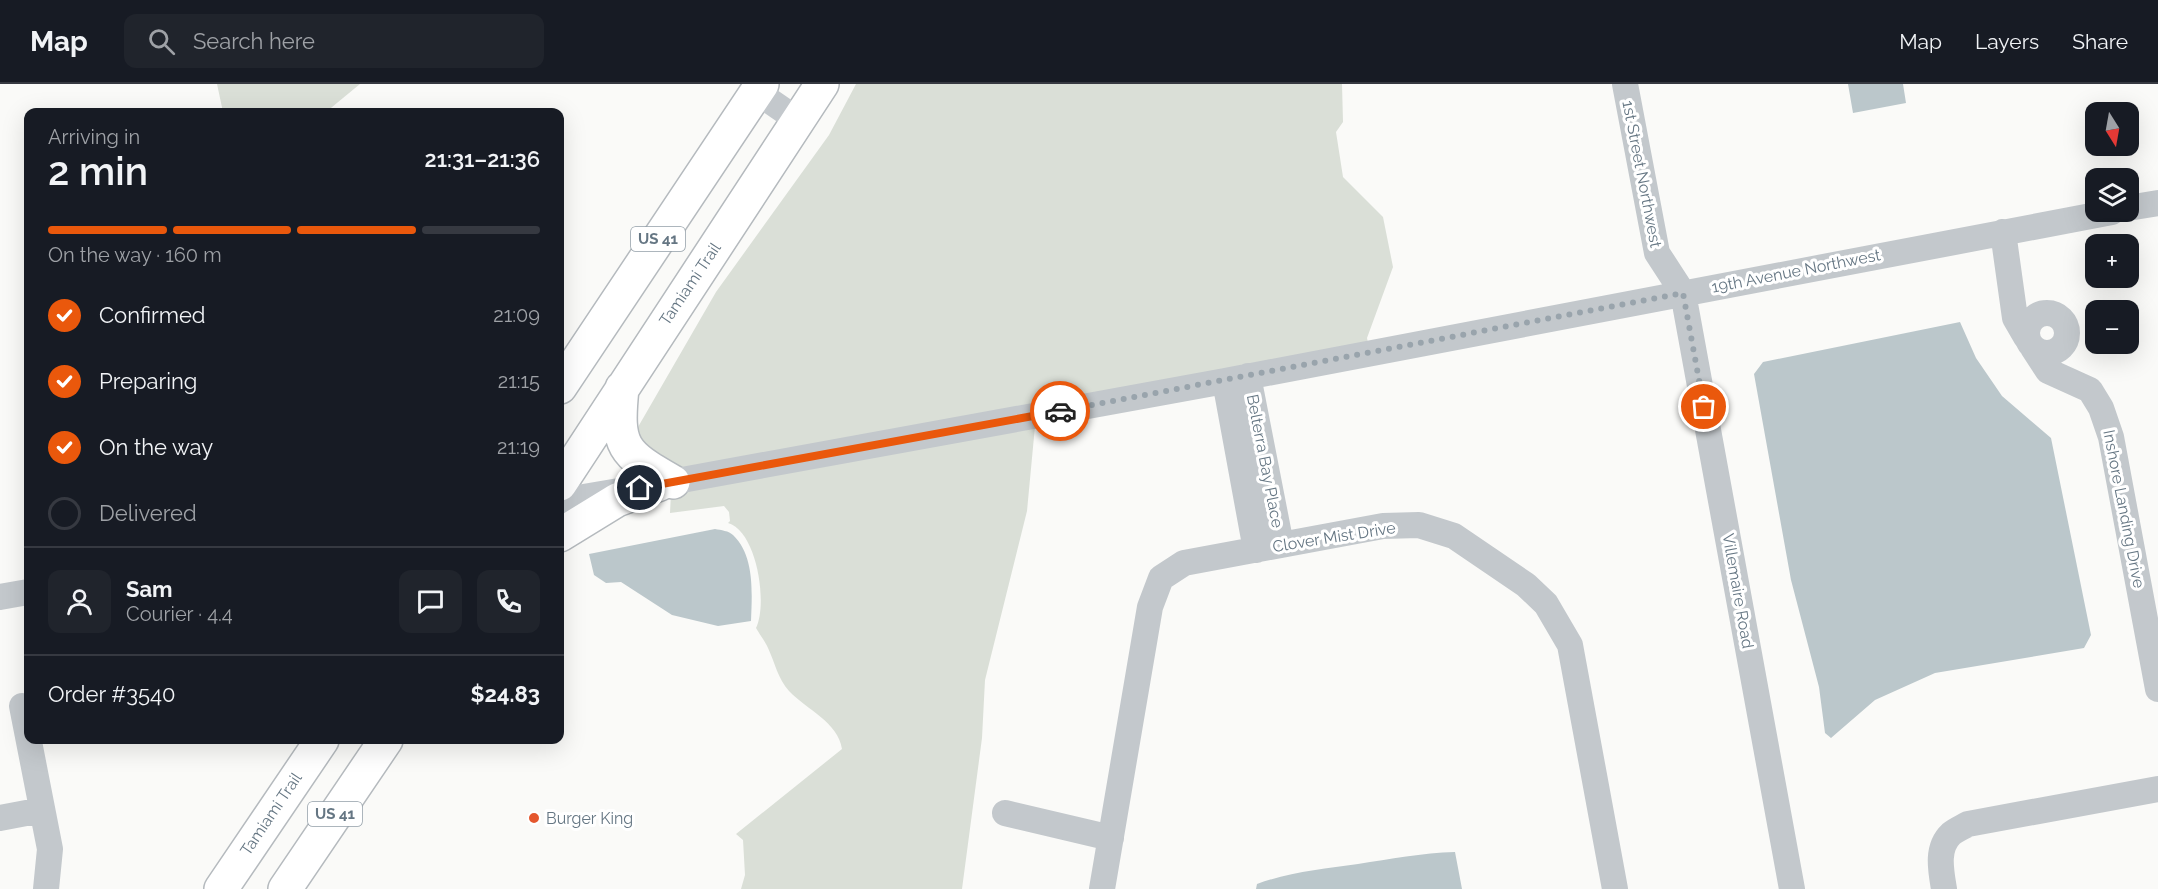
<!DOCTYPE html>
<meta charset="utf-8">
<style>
:root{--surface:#171b24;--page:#20242c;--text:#f1f3f6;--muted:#9ea1a6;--line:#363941;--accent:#ea580c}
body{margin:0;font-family:Raleway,sans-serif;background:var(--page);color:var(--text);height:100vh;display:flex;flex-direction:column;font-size:22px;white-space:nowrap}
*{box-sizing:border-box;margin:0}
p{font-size:20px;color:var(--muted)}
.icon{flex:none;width:33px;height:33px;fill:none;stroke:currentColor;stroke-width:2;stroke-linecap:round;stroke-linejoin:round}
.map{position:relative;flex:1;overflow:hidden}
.sheet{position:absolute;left:24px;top:24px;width:540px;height:636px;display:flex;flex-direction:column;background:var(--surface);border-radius:12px;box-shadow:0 6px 24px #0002}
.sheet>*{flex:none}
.needle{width:39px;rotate:169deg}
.tools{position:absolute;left:2085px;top:18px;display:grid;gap:12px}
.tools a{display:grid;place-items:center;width:54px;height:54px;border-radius:12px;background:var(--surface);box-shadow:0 6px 24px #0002;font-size:30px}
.pin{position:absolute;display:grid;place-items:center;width:51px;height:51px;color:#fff;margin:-26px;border:3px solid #fff;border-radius:50%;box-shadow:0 2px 6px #0007}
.courier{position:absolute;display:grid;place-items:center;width:60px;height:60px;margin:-30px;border:4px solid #ea580c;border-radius:50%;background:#fff;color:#222;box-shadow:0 2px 8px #0007}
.overview em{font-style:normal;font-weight:600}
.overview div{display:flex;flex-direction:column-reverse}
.overview{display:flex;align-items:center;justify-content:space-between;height:102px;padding:0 24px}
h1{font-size:39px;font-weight:600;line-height:45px}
.bar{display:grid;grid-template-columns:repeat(4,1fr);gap:9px 6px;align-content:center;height:72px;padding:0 24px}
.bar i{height:8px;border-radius:4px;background:var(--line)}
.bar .on{background:var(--accent)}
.bar p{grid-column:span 4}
.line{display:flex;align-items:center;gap:15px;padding:0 24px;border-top:2px solid var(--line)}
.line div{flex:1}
.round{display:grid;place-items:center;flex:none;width:63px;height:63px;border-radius:12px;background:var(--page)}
ol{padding:0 24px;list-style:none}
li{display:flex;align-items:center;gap:18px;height:66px}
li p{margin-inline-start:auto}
li .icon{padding:6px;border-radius:50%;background:var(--accent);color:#fff;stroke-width:4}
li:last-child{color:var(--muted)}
li i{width:33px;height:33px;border:3px solid var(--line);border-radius:50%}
header{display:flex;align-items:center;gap:36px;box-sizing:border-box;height:84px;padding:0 30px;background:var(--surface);border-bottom:2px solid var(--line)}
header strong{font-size:28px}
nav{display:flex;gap:33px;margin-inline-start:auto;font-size:21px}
.search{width:420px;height:54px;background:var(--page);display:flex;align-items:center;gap:15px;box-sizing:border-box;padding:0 21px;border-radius:12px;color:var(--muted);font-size:22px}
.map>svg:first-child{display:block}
</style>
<header>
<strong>Map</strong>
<div class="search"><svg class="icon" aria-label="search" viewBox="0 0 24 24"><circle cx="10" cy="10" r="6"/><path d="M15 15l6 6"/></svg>Search here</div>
<nav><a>Map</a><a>Layers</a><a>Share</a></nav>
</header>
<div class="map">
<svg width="2158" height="805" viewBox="0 0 2158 805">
<rect width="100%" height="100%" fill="#fafaf8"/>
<path fill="#dadfd7" d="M217 0H360L326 28H223Z
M856 0H1342L1343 38 1336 48 1343 93 1383 133 1393 183 1367 254 1368 259 674 387 638 363V343L716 208 829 51Z
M1035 342 1027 427 985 596 982 654 962 805H741L745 791 743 756 736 750 842 665C838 638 807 626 789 607 778 595 775 579 768 564 765 557 760 551 756 544 768 520 757 447 728 439L730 437 729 428 724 422 670 429 671 409Z"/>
<path fill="#bbc7cb" d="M1848 0H1903L1906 19 1853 29Z
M1960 238 1976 274 2002 312 2051 354 2091 551 2084 564 1935 589 1875 616 1831 654 1825 649 1819 603 1791 496 1754 290 1763 278Z
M715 445C721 446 729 447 733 451 755 472 752 509 751 537L718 542 672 531 621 498 606 499 594 491 589 470Z
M1455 768 1462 805H1256L1257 800C1289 788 1324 785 1358 780 1390 775 1422 769 1455 768Z"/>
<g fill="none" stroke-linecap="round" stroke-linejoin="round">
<g stroke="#b5babe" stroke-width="36">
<path id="major" d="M560 303 762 0
M622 304C616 363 622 369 673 398
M560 400 822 0
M560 451 617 416 660 400
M221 805 322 656
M285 805 386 656"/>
</g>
<path stroke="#c3c8cc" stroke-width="26" d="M1625 0 1657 169 1683 209 1792 805
M757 8 799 37
M2128 124 2158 119
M2003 148 2015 234 2026 253
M2027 249a20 20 0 1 1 40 0a20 20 0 1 1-40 0Z
M2033 264 2048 287 2090 306 2101 324 2111 353 2158 605
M1248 292 1281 461
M1225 297 1256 466
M560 417 660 400 1225 297 2112 128
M0 513 28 508
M22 622 50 765 46 805
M1005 729 1111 754
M0 734 42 726
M1102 805 1150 523 1161 494 1184 479 1383 442 1419 441 1454 452 1526 501 1546 520 1570 561 1615 805
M1944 805C1941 787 1936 764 1951 750 1956 746 1963 743 1968 740L2158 705"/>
<use href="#major" stroke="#fff" stroke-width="33"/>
</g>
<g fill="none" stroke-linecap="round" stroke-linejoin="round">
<path stroke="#99a4ac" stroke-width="6" stroke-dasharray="0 10.8" d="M1060 327 1683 209 1704 323"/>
<path stroke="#ea580c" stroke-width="8" d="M640 404 1060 327"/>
</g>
<circle fill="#e4572e" stroke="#fff" stroke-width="2" cx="534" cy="734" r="6"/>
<g text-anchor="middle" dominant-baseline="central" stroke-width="6" stroke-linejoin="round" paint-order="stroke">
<g fill="#fff" stroke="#939fa8" stroke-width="1.5">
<rect x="631" y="143" width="54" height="24" rx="4.5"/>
<rect x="308" y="718" width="54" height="24" rx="4.5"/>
</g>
<g font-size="15" font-weight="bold" fill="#657683">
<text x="658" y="155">US 41</text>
<text x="335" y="730">US 41</text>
</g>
<g font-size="16" fill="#657683" stroke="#fff">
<text transform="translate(1642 90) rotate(79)">1st Street Northwest</text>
<text transform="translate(1796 187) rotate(-11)">19th Avenue Northwest</text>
<text transform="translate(690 200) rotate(-56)">Tamiami Trail</text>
<text transform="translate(1265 377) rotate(79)">Belterra Bay Place</text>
<text transform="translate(2124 425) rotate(79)">Inshore Landing Drive</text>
<text transform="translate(1334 453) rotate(-9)">Clover Mist Drive</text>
<text transform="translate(1738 507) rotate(80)">Villemaire Road</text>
<text transform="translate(271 730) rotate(-56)">Tamiami Trail</text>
</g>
<g font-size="16" fill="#657683" stroke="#fff" text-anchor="start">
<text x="546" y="734">Burger King</text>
</g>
</g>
</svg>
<div class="tools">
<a><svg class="needle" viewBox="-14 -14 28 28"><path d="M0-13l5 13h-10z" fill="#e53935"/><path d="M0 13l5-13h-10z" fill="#9ea1a6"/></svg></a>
<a><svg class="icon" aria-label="layers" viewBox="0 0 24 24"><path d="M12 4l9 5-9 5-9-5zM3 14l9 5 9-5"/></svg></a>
<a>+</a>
<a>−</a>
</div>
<div class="pin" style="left:1704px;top:323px;background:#ea580c"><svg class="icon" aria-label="bag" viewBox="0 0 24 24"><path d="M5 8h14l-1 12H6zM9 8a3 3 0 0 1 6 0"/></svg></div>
<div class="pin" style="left:640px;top:404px;background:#1f2937"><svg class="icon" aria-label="home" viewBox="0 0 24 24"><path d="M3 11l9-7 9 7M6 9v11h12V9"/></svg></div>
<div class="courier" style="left:1060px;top:327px"><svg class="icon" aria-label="car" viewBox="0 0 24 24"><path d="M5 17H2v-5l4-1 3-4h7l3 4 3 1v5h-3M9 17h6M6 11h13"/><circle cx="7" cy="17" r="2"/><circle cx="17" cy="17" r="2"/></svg></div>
<section class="sheet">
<div class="overview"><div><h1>2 min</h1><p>Arriving in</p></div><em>21:31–21:36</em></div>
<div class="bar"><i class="on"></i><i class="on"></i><i class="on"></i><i></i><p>On the way · 160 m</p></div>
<ol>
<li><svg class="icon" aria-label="check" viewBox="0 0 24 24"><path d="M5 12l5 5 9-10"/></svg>Confirmed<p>21:09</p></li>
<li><svg class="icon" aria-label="check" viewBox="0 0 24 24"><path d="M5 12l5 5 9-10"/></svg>Preparing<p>21:15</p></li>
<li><svg class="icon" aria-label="check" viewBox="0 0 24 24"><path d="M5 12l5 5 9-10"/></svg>On the way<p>21:19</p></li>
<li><i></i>Delivered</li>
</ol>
<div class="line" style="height:108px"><a class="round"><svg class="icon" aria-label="person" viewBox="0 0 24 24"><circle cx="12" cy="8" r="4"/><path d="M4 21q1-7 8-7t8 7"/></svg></a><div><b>Sam</b><p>Courier · 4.4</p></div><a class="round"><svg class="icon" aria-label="chat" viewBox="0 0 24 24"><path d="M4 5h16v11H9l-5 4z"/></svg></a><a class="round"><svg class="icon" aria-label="phone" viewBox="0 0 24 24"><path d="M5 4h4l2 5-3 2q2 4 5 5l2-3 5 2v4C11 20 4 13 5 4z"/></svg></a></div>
<div class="line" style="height:78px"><div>Order #3540</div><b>$24.83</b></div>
</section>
</div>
